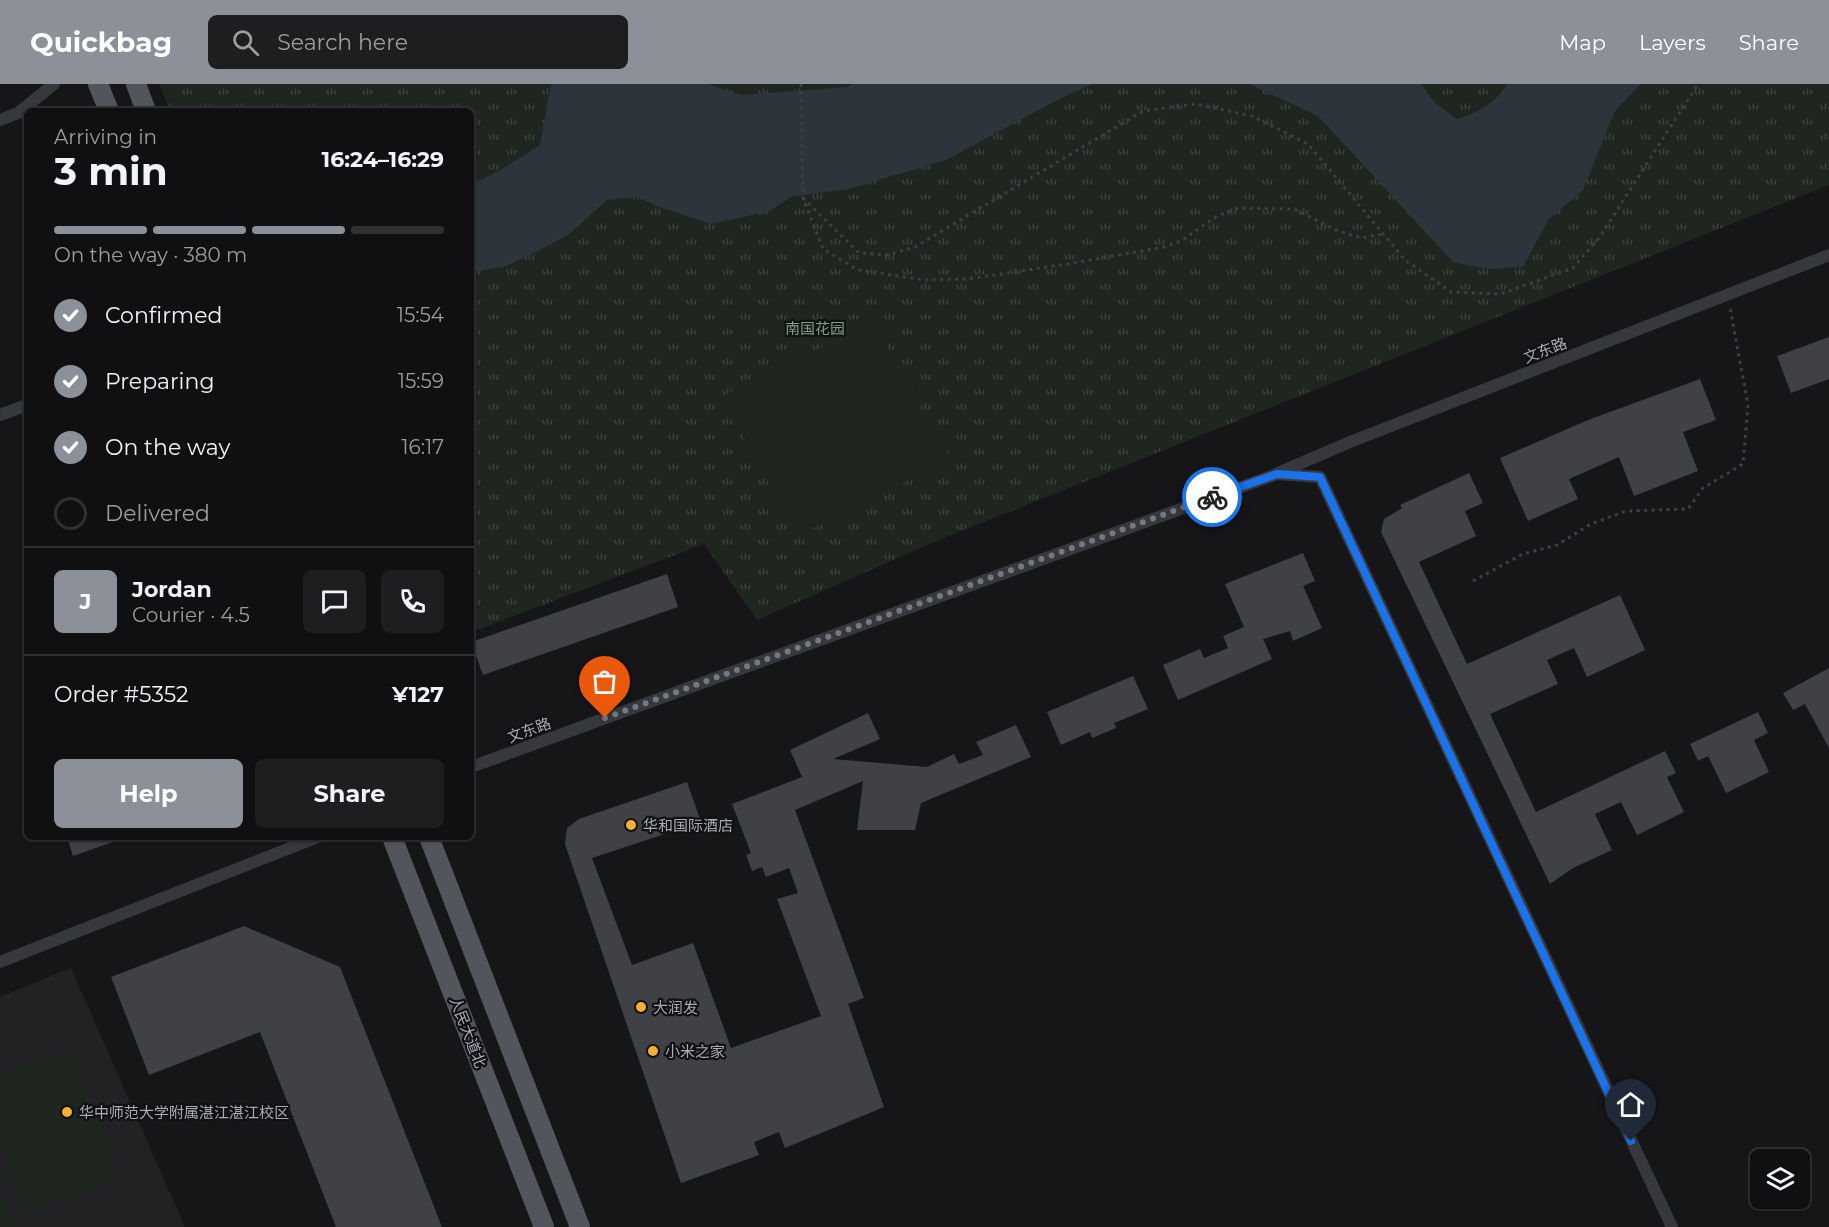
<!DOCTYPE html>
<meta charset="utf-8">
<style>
:root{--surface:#101012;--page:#1e1e20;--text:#f1f3f6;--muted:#9c9d9f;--line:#303032;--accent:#8c9099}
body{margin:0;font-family:Montserrat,"Noto Sans SC",sans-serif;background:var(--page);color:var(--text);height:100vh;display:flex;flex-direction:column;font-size:22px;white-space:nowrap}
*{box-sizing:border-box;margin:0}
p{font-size:20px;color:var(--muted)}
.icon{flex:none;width:33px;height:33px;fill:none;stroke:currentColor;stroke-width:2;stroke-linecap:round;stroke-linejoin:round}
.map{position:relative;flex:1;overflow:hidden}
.sheet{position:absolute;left:24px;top:24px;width:450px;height:732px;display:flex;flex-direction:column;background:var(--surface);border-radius:9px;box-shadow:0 2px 4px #0004,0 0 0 2px var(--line)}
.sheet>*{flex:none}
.buttons{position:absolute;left:1750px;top:1065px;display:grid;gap:12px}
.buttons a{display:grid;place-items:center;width:60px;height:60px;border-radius:9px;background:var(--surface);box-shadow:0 2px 4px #0004,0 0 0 2px var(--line);font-size:30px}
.pin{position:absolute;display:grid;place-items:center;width:51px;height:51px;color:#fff;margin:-62px -26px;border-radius:50% 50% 50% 0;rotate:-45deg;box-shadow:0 0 6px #0007}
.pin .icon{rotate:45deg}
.courier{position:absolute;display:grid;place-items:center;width:60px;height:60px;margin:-30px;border:4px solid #1a73e8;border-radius:50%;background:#fff;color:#222;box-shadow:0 2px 8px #0007}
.summary em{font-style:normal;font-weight:700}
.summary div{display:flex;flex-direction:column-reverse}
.summary{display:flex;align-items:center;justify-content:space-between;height:102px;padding:0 30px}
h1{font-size:39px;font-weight:700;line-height:45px}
.bar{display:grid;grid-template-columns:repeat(4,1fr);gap:9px 6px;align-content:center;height:72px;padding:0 30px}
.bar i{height:8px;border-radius:4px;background:var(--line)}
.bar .current{background:var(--accent)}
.bar p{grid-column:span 4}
.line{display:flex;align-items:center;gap:15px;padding:0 30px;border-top:2px solid var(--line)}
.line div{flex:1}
.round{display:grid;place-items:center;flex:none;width:63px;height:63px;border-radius:9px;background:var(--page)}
ol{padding:0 30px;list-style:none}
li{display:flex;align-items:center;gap:18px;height:66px}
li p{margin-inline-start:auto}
li .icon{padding:6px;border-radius:50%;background:var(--accent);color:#fff;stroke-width:4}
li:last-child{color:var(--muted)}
li i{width:33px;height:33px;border:3px solid var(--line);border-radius:50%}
.primary-button{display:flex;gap:12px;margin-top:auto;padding:12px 30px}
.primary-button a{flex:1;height:69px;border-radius:9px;background:var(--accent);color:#fff;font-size:24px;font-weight:700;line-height:69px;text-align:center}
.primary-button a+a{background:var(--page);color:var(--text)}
header{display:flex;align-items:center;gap:36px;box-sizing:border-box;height:84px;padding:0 30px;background:var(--accent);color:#fff}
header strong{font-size:28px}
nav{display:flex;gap:33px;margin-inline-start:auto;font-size:21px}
.search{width:420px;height:54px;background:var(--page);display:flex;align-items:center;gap:15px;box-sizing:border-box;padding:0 21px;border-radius:9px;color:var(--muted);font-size:22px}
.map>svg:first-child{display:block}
</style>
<header>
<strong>Quickbag</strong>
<div class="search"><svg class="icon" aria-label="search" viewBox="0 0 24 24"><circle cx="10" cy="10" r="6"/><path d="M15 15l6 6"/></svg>Search here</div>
<nav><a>Map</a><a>Layers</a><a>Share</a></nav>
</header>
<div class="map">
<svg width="1829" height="1143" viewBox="0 0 1829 1143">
<defs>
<pattern id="park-tufts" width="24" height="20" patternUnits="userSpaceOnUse" patternTransform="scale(1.5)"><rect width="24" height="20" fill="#1e261f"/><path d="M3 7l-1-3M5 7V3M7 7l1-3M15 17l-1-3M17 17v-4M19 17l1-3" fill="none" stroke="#3c433d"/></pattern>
</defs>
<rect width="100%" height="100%" fill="#161618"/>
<path fill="#222225" d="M71 884 185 1143H0V913Z"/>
<path fill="url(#park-tufts)" d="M159 0H1829V101L941 455 757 536 704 460 471 548V27H170Z"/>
<path fill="#1e261f" d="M872 238 951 375 796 452 723 312Z
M72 964 120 1095 26 1129 0 1059V991Z
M0 1108 14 1143H0Z"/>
<path fill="#2c353c" d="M551 0H708L741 11 847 3 852 0H1093L1061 14 946 76 848 105 791 113 770 127 711 140 659 123 638 113 607 116 568 151 530 171 506 182 471 188V101L502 85 540 61Z
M1249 0H1421L1434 18 1457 35C1478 28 1495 20 1507 0H1641L1615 27 1583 106 1548 136 1523 183 1488 185 1453 178 1318 32Z"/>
<path fill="#404145" d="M1829 253V295L1791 309 1777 272Z
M1700 295 1716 336 1683 348 1698 387 1634 412 1619 373 1569 395 1578 415 1528 437 1500 374 1588 336Z
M1469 389 1483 419 1465 427 1476 452 1419 478 1467 580 1620 511 1645 566 1587 593 1574 564 1547 576 1558 600 1490 630 1536 728 1665 667 1676 689 1667 693 1684 728 1637 751 1621 718 1595 730 1612 766 1573 784 1550 800 1381 448 1384 435 1402 424 1400 421Z
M1303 469 1315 497 1303 502 1322 544 1293 557 1290 547 1263 555 1272 575 1178 616 1163 581 1200 565 1204 574 1228 564 1223 552 1244 543 1225 500Z
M667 490 678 523 483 591 471 558Z
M1829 584V664L1805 620 1793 626 1783 609Z
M1133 592 1148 625 1114 639 1116 644 1092 654 1090 648 1061 661 1047 628Z
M1758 628 1768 649 1754 656 1769 688 1726 709 1708 672 1698 677 1690 660Z
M868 629 880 655 833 675 927 683 954 670 959 680 983 671 976 658 1016 641 1031 673 921 719 915 746H857L863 697 795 726 864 914 848 920 884 1023 785 1064 779 1048 754 1058 759 1071 681 1099 565 760 567 744 579 735 687 698 701 738 592 774 632 881 693 859 731 964 821 932 777 815 798 809 789 784 766 793 762 783 752 787 746 771 751 769 732 720 802 693 790 666Z
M67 753H121V755L73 772Z
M244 842 340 883 442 1143H336L260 948 149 991 111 893Z"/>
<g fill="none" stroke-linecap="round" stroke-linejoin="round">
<path stroke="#3d3f44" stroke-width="3" stroke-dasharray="3 4.5" stroke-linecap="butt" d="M801 0 803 114 823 165 858 186 925 196 968 195 1067 180 1164 163 1181 157 1217 132 1238 124 1294 125 1336 146 1361 154 1384 150
M803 114 859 169 886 171 915 163 1143 27 1196 20 1252 32 1308 60 1405 176 1451 208 1500 210 1573 184 1599 154 1698 0
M1473 497 1523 470 1557 461 1591 440 1626 427 1688 425 1703 404 1743 380 1748 321 1730 224"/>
<path stroke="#37383d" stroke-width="12" d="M0 36 18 29 54 0
M0 331 27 321
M1278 389 1350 358 1829 171
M471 683 1277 390 1320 393 1672 1143
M0 878 318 753"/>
<path stroke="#53555c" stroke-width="20" d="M98 0 109 27
M136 0 146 27
M392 753 544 1143
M429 753 580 1143"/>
</g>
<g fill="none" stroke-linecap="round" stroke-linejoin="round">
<path stroke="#757880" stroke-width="6" stroke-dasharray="0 10.8" d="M605 634 1212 413"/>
<path stroke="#1a73e8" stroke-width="8" d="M1212 413 1277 390 1320 393 1631 1057"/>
</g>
<g fill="#f2b134" stroke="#111113" stroke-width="2">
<circle cx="631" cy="741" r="6"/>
<circle cx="641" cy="923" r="6"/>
<circle cx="653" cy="967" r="6"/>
<circle cx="67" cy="1028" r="6"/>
</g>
<g text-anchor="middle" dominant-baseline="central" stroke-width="4.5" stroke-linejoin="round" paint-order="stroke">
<g font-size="15" fill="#7fa381" stroke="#111113">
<text x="815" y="244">南国花园</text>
</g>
<g font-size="15" fill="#a8adb8" stroke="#111113">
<text transform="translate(1545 266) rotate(-21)">文东路</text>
<text transform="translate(529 646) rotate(-20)">文东路</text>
<text transform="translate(468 948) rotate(69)">人民大道北</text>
</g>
<g font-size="15" fill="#a8adb8" stroke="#111113" text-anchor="start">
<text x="643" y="741">华和国际酒店</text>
<text x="653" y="923">大润发</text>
<text x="665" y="967">小米之家</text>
<text x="79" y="1028">华中师范大学附属湛江湛江校区</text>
</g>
</g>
</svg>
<div class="buttons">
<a><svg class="icon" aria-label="layers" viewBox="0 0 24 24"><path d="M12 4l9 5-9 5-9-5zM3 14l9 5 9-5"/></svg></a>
</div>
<div class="pin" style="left:605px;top:634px;background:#ea580c"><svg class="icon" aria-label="bag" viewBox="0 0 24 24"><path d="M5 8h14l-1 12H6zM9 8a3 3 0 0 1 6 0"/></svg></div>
<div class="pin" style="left:1631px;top:1057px;background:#1f2937"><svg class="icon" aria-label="home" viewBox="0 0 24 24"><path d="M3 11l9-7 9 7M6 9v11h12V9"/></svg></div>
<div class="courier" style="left:1212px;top:413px"><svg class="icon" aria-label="bike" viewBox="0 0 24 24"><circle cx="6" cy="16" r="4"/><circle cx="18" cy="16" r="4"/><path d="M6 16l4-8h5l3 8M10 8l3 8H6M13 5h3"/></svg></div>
<section class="sheet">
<div class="summary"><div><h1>3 min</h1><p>Arriving in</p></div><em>16:24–16:29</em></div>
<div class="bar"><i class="current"></i><i class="current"></i><i class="current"></i><i></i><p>On the way · 380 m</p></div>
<ol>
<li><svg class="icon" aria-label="check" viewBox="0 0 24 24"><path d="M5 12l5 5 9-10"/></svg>Confirmed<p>15:54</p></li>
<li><svg class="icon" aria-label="check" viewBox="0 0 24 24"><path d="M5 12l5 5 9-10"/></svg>Preparing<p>15:59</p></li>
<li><svg class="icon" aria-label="check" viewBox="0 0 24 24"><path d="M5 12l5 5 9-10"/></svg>On the way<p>16:17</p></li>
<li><i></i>Delivered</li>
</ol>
<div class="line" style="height:108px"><b class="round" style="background:var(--accent);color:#fff">J</b><div><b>Jordan</b><p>Courier · 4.5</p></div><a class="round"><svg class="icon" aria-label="chat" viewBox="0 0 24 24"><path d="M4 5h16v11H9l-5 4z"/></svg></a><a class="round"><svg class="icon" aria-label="phone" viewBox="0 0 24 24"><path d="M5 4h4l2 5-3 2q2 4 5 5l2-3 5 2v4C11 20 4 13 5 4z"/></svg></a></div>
<div class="line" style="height:78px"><div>Order #5352</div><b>¥127</b></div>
<div class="primary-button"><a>Help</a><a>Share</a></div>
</section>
</div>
